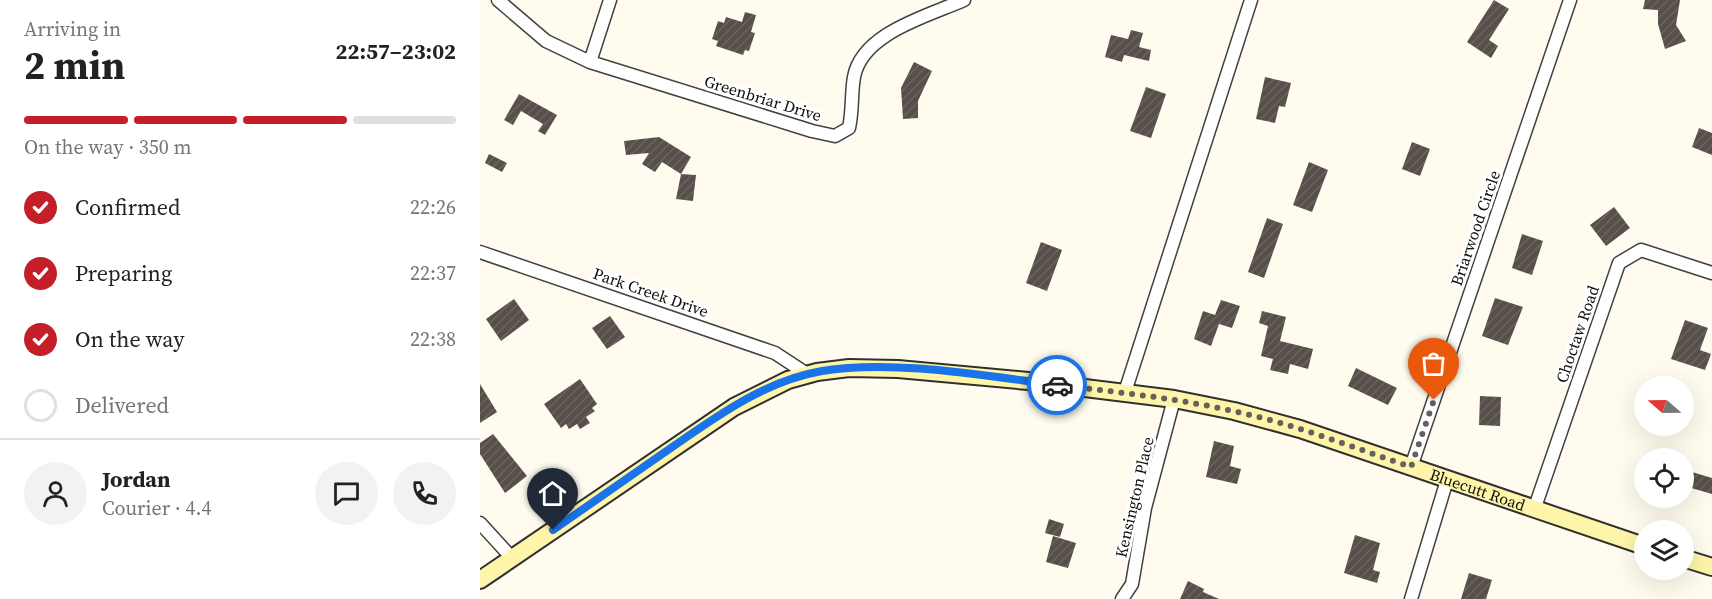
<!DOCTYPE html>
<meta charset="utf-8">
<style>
:root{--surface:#fff;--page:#f2f2f2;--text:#222;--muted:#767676;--line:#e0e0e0;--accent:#c41f28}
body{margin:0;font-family:"Source Serif 4",serif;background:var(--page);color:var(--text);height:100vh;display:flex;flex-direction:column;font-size:22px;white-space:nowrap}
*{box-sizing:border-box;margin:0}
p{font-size:20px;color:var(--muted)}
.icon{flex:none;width:33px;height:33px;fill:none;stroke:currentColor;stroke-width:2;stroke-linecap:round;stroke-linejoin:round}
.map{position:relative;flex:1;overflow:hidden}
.sheet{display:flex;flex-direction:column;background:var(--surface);width:480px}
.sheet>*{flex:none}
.needle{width:39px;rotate:290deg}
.fabs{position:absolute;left:1154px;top:376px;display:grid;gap:12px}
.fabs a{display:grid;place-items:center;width:60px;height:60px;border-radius:50%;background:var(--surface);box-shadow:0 6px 24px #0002;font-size:30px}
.pin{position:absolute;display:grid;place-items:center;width:51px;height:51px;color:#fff;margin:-62px -26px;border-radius:50% 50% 50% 0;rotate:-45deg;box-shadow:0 0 6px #0007}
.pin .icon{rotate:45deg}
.courier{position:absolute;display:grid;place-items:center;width:60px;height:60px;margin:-30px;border:4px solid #1a73e8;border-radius:50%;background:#fff;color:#222;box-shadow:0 2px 8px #0007}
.head em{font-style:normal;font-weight:700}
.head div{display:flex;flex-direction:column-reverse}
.head{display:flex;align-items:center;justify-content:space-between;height:102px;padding:0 24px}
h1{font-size:39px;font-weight:700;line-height:45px}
.bar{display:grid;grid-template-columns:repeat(4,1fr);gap:9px 6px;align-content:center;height:72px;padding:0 24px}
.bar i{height:8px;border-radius:4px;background:var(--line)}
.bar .active{background:var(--accent)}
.bar p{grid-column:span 4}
.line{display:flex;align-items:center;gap:15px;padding:0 24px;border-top:2px solid var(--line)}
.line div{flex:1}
.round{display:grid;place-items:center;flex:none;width:63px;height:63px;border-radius:32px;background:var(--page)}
ol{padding:0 24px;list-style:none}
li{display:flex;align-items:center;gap:18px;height:66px}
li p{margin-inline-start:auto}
li .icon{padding:6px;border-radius:50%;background:var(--accent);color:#fff;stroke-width:4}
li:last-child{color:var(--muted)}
li i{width:33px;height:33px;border:3px solid var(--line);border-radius:50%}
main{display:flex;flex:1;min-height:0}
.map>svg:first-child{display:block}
</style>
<main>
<section class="sheet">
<div class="head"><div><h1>2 min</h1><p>Arriving in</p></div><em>22:57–23:02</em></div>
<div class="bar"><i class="active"></i><i class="active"></i><i class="active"></i><i></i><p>On the way · 350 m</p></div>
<ol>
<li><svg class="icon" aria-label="check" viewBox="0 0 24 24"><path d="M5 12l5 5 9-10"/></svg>Confirmed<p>22:26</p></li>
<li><svg class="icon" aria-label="check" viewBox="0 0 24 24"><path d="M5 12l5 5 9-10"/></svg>Preparing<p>22:37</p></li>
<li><svg class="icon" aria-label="check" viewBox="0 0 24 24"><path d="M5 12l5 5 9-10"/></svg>On the way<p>22:38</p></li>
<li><i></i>Delivered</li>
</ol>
<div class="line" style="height:108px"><a class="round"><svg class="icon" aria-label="person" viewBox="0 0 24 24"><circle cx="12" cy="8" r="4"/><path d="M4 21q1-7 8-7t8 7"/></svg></a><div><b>Jordan</b><p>Courier · 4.4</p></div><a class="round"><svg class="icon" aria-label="chat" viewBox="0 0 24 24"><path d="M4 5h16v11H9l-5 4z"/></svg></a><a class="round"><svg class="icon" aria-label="phone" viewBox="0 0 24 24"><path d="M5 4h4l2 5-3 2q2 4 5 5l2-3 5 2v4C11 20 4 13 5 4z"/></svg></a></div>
</section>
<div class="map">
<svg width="1232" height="599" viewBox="0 0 1232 599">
<defs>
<pattern id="building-hatch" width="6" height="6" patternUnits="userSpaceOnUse" patternTransform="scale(1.5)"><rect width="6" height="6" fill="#574f4a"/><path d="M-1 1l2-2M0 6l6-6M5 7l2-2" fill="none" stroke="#6a6460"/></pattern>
</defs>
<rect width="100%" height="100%" fill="#fffcef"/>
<path fill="url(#building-hatch)" d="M1014 0 1029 9 1009 40 1018 46 1011 58 987 42Z
M1165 0H1200L1196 25 1206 41 1185 49 1178 24V10L1163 9Z
M265 12 276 15 271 32 275 33 269 51 265 50 263 55 236 46 238 41 232 39 238 21 244 23 246 17 262 22Z
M651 30 663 33 659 47 671 50 669 61 644 55 642 62 625 57 631 35 648 39Z
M434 62 452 71 438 101V118L423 119 421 88Z
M785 77 811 83 805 107 799 106 795 123 776 119Z
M666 87 686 94 671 138 650 131Z
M39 94 77 115 65 135 58 131 63 124 41 111 33 125 24 120Z
M1219 128 1232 133V155L1212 147Z
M179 137 211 157 201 174 182 162 175 172 162 164 169 153 146 155 144 141Z
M932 142 950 149 940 176 922 169Z
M9 154 27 163 22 172 5 163Z
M829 162 848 170 832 212 813 205Z
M201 174 216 175 213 201 196 199Z
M1134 207 1150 228 1126 246 1110 225Z
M787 218 803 224 784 278 768 272Z
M1042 234 1063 241 1052 275 1032 268Z
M561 242 582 250 567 291 546 283Z
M1015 298 1043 307 1028 345 1002 336Z
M34 299 49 320 21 341 6 319Z
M741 300 760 306 752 328 739 324 731 346 714 339 723 311 735 315Z
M782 311 806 317 800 341 833 349 828 369 810 364 808 374 790 370 793 359 781 356 788 326 779 323Z
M130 316 145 337 127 349 112 328Z
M1205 320 1228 328 1220 350 1231 354 1225 370 1191 359Z
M876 368 917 388 908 405 868 386Z
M100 379 117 404 112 408 115 411 106 417 110 423 100 429 97 424 89 429 86 424 81 428 64 404Z
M0 384 17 412 0 423Z
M1000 396 1021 397 1020 426 999 425Z
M13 434 47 476 25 493 0 454V443Z
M734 441 754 446 750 466 761 469 757 484 726 477Z
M1212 472 1232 478V494L1208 487Z
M569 519 584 524 580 537 565 533Z
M875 535 900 543 893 570 900 572 897 583 864 573Z
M573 536 596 543 588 568 566 562Z
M989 573 1012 580 1006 599H981Z
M708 581 724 589 723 592 739 599H700Z"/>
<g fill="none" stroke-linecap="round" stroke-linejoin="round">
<g stroke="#414141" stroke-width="15">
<path id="street" d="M18 0 66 41 110 62 332 131 355 136 369 128C373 109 371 94 374 77 382 33 448 16 484 0
M110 62 130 0
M0 252 295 353 327 374
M645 392 771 0
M931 467 1090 0
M1054 510 1139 263 1161 250 1232 273
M0 523 32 558
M642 599 652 584 665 508 694 399
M931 599 967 480"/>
</g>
<g stroke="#303030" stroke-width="20">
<g id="secondary">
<path d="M1203 558 1232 567"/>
<path id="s1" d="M0 580 254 407 308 380 337 372 369 368 418 369 548 381 694 399 754 411 820 429 1164 546"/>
</g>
</g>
<use href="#street" stroke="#fff" stroke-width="12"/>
<use href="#secondary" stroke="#fff5aa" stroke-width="16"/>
</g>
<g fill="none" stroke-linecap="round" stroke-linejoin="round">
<path stroke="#62615d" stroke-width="6" stroke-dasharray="0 10.8" d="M577 385C636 392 695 398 753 411 814 424 872 447 931 467L954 400"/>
<path stroke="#1a73e8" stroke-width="8" d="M73 530C110 504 148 478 185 452 233 419 283 381 342 371 412 359 506 376 577 385"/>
</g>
<g text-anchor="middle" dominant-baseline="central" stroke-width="6" stroke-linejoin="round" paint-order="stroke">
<g font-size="16" fill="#0e0e0e" stroke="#fff">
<text transform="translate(283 98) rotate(17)">Greenbriar Drive</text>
<text transform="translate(995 228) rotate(-71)">Briarwood Circle</text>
<text transform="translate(171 292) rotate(19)">Park Creek Drive</text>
<text transform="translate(1097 334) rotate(-71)">Choctaw Road</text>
<text stroke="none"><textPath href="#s1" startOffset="1074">Bluecutt Road</textPath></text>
<text transform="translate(654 497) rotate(-77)">Kensington Place</text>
</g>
</g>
</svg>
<div class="fabs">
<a><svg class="needle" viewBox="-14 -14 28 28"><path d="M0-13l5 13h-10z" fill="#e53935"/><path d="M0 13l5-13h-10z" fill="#767676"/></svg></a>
<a><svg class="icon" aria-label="locate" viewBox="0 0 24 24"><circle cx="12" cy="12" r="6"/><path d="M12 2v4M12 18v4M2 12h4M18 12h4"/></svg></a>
<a><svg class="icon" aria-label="layers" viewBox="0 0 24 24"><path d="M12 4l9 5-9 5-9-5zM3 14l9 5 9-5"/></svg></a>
</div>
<div class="pin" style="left:954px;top:400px;background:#ea580c"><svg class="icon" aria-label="bag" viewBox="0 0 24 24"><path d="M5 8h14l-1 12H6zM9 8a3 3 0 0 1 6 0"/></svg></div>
<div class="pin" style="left:73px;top:530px;background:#1f2937"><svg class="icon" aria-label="home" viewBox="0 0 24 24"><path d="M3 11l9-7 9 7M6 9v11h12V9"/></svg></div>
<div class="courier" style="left:577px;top:385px"><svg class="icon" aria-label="car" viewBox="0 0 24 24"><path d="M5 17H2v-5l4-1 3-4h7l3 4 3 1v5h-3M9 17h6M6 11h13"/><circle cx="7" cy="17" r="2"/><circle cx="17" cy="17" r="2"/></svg></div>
</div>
</main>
